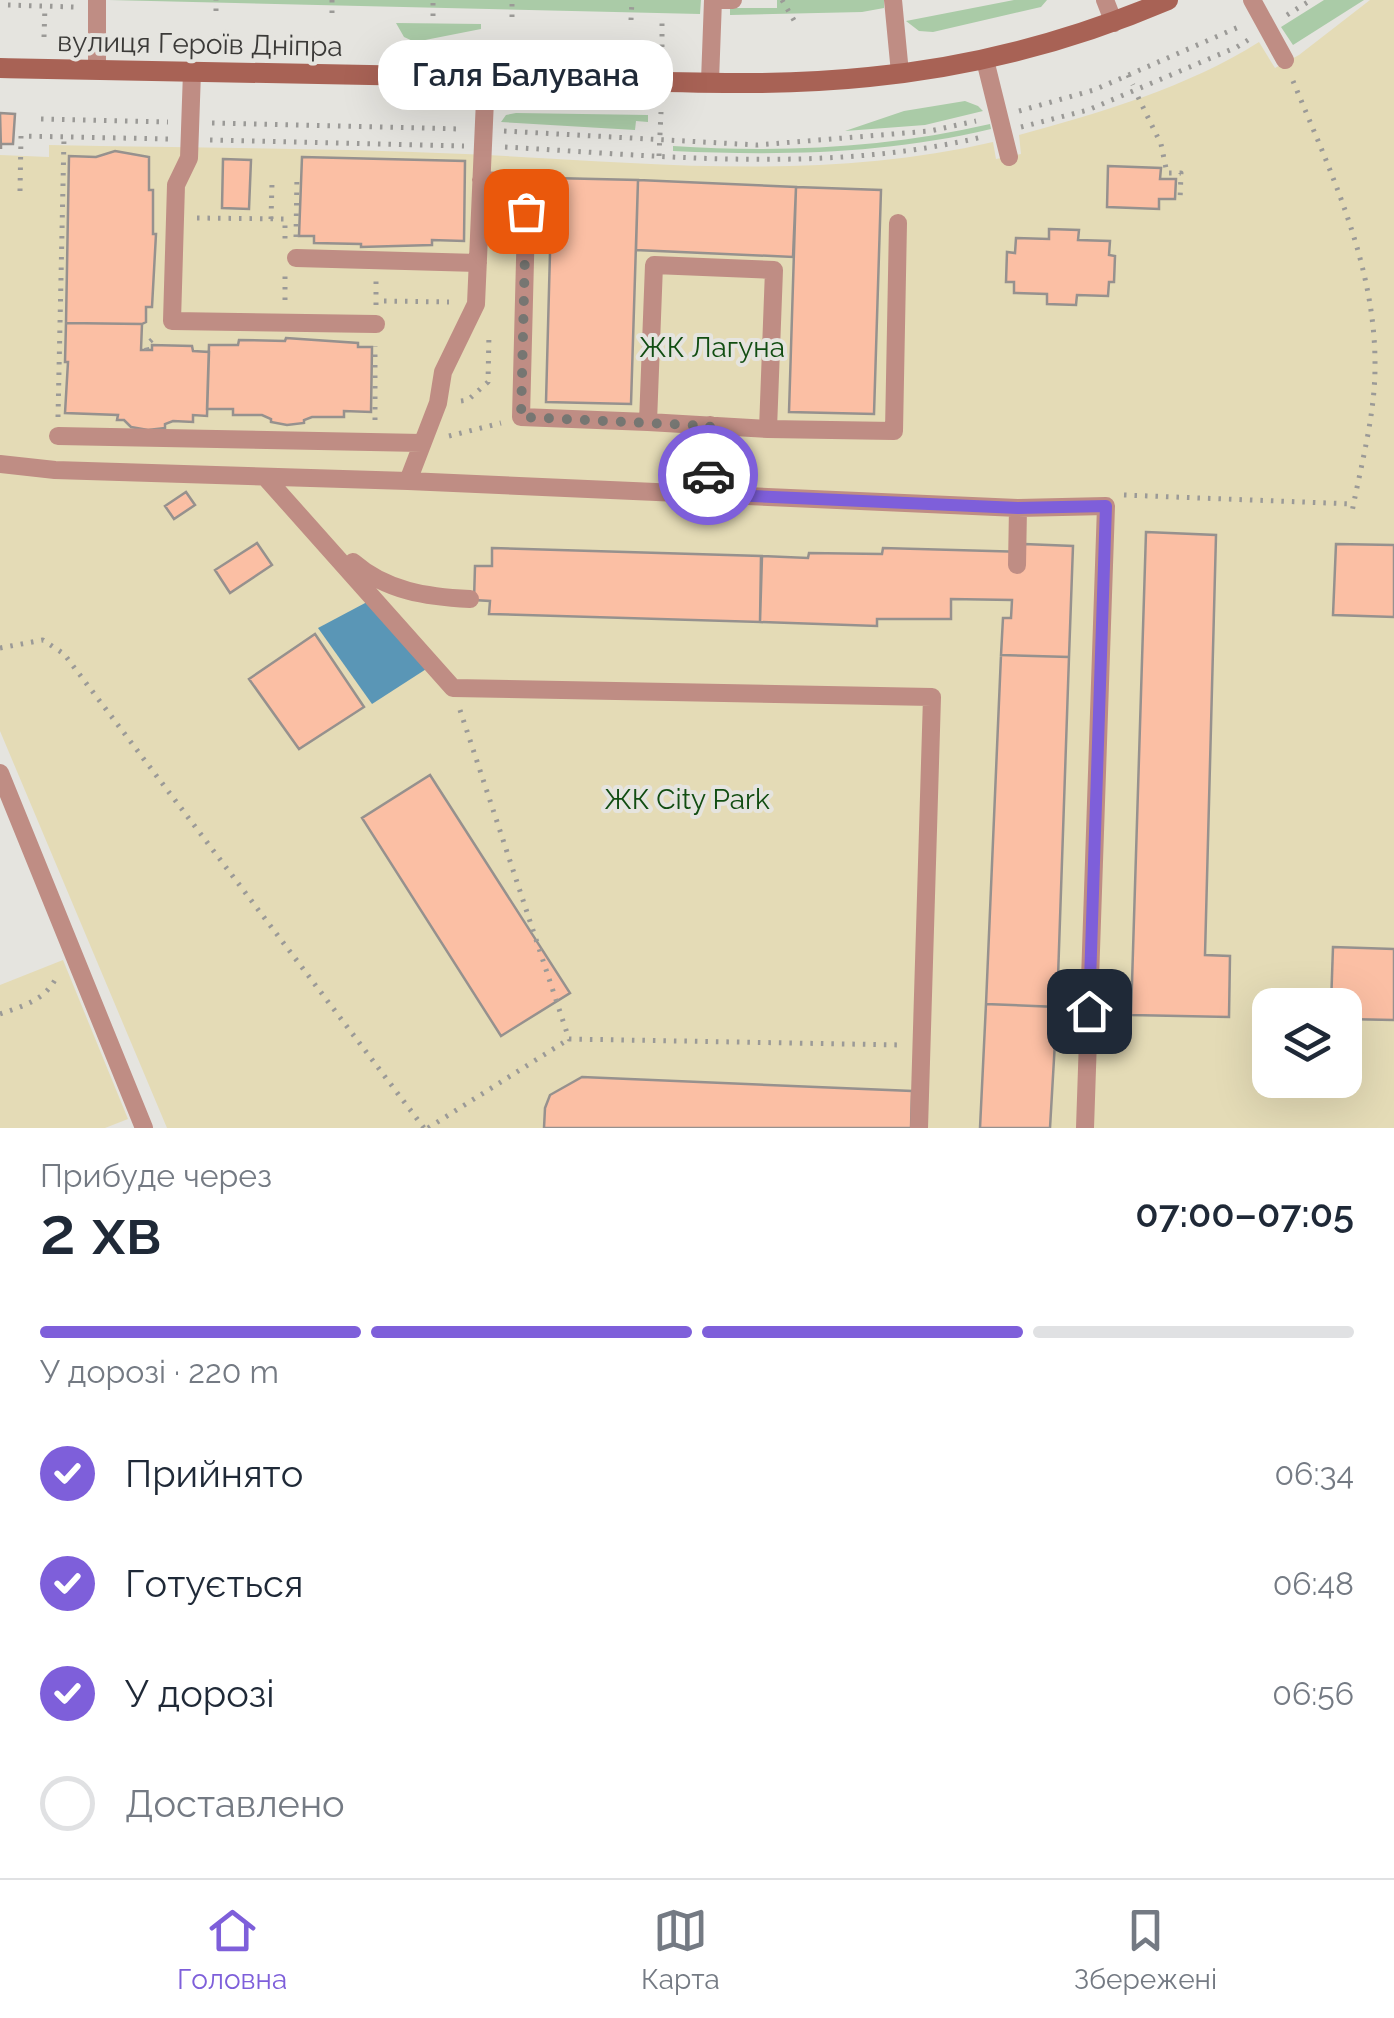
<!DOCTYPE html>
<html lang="uk">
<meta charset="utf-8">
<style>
:root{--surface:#fff;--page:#f2f2f3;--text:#1f2937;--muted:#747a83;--line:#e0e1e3;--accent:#7e5fda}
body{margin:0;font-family:Raleway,sans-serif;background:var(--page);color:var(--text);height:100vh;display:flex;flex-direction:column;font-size:38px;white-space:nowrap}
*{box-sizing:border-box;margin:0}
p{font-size:32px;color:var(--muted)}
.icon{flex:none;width:55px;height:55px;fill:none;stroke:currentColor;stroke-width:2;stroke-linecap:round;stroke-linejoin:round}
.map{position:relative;height:1128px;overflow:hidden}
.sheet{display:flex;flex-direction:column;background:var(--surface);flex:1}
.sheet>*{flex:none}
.buttons{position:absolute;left:1252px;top:988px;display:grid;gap:20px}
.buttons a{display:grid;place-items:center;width:110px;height:110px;border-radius:20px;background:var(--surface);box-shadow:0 10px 40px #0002;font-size:50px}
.pin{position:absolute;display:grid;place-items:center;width:85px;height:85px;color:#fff;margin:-42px;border-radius:20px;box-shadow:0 5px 15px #0006}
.courier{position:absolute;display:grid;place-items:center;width:100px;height:100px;margin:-50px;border:8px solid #7e5fda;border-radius:50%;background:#fff;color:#222;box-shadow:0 2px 12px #0007}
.bubble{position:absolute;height:70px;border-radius:30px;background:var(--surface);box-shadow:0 10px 40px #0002;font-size:32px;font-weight:600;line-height:70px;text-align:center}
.head em{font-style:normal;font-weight:600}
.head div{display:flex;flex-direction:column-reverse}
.head{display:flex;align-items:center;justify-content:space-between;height:170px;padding:0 40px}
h1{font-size:65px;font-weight:600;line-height:75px}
.bar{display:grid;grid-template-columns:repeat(4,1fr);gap:15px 10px;align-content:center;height:120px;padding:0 40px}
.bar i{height:12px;border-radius:8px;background:var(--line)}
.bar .on{background:var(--accent)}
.bar p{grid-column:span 4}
ol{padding:0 40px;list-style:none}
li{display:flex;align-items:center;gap:30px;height:110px}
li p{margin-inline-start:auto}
li .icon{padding:10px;border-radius:50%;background:var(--accent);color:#fff;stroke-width:4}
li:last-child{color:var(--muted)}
li i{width:55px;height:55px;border:5px solid var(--line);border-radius:50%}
.tab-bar{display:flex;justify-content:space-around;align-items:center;height:140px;border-top:2px solid var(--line);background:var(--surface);font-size:28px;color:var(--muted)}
.tab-bar a{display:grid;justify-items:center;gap:5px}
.tab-bar .on{color:var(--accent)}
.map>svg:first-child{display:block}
</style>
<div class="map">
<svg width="1394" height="1128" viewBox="0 0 1394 1128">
<rect width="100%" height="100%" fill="#e5e4df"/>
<path fill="#aacba7" d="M109 0H701L700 14Z
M777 0H884V8L862 12 730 15V8H777Z
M1014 0H1047L1041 7 933 32 919 31 906 21Z
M1324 0H1364L1293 45 1281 27Z
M396 23 481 24V29L415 42 404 37Z
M965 101 978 106 983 111 925 125 845 131 904 111Z
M516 113 648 115V122L636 121 635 130 501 122 506 115Z
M990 124 991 129C887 154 779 156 673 151V146C780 153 886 148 990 124Z"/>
<path fill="#e4dbb6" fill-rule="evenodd" d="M1370 0H1394V1128H167L0 731V155L49 157V145C187 148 326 148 465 154 643 162 817 183 993 142L996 159 1021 154 1019 135C1100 113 1188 87 1259 42L1275 68 1299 55ZM1270 1005H1345V1080H1270Z
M63 960 128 1119 105 1128H0V985Z"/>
<path fill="#5a96b6" d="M367 602 434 664 372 704 318 628Z"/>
<path fill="#fbbfa4" stroke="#96918e" stroke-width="2.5" d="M0 113 15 114 13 144H1V149Z
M115 151 149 157V190H153V234H156L152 307H146V322L142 324 66 323 69 156 96 157Z
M302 157 465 161 464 241 432 240V245L361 247V244L314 243V236H299Z
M223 159 251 160 249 209 222 208Z
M1108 166 1161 168 1160 179H1176L1175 199H1159V209L1107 207Z
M552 178 638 180 631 404 546 402Z
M638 180 796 187 793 257 636 250Z
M494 184H504V216L493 215Z
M796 187 881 190 874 414 789 412Z
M1049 229 1079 230 1078 240 1110 241 1109 255 1115 256 1114 282H1109L1108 296 1077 295 1076 305 1047 304V294L1014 293V282H1006L1007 252 1015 253 1016 238 1049 239Z
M66 323 142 324 141 350H152V345L192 346 193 351 209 352 207 416 193 415V422L173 421 165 424V428L148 430 131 427 124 420H117L118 415 65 413 68 362H65Z
M286 338 358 343V347H372L371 412 344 411V417H312L304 420V423L287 425 271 422V419L262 415H233V409H207L209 345H238L239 340 285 341Z
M186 492 195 505 174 519 165 506Z
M1146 532 1216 535 1205 955 1230 956 1229 1017 1131 1015Z
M257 543 272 565 230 593 215 570Z
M1024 544 1073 546 1069 657 1001 655 1003 618H1011L1012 600 951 599V619H877V626L760 622 762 556 808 558 809 553 882 554 883 548 1024 552Z
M1336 544 1394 545V617L1333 615Z
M492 548 761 556 760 622 489 614 490 601 474 600 475 566H492Z
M315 634 364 707 299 749 249 679Z
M1001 655 1069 657 1057 1007 986 1004Z
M430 775 570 993 501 1036 362 818Z
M1333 947 1394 949V1020L1345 1019V1005H1331Z
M986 1004 1057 1007 1050 1128H980Z
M582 1077 912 1091 911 1128H544L545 1108 550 1095Z"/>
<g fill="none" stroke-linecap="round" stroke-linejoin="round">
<path stroke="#9b9a97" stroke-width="5" stroke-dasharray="2.5 8" stroke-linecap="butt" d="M332 0V13
M782 0 795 22
M8 5 74 7
M216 11V0
M1287 15 1311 0
M433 16V0
M512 17V0
M631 20 632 0
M44 37 45 6
M662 47V21
M1128 75 1133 85
M1293 81C1331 173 1376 266 1375 367 1375 415 1361 465 1352 512
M1138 97 1161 144 1167 173H1181L1180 201
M1019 111 1094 90 1241 26
M41 119 168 122
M212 123 461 129
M1021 127 1088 110 1237 47 1248 40
M504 131 757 145 930 131 976 121
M210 140 464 146
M505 147C664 156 825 174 982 137
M659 156 661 112
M20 191 21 136 169 139
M197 218 285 219V240
M271 219 272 183
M296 237 297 175
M285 300V276
M384 301 449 302
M376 305V281
M147 350 146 345 155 337
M461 401 468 400 488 382 489 333
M58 417 64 138
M375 420V346
M449 436 501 423
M1124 495 1353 504
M0 648 43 640 64 654 424 1128
M460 710 569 1039 902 1045
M0 1014C23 1006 46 1000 57 976
M428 1128 569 1039"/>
<path stroke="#bf8d84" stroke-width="18" d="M713 0H733
M893 0 900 73
M1105 0 1114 23
M1252 0 1285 60
M985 60 1009 157
M97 70V0
M192 72 189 158 176 185 172 321 376 324
M710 81 713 0
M481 180 527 182 521 417 648 422 654 265 774 270 768 429 894 431 898 223
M296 258 478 263
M648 422 768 429
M58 436 422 443
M0 464 55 470 408 481 1018 508 1106 506 1085 1128
M266 478 453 688 932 697 919 1128
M408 481 438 403 443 372 476 304 486 77
M707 493 710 425
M353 562C386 591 427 597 470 599
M1017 565 1018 508
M0 773 144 1128"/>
<path stroke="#a86255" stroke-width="20" d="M0 68C174 71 348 75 521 78 636 80 755 89 869 77 973 67 1072 41 1168 0"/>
</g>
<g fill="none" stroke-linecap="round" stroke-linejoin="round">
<path stroke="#767672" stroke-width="10" stroke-dasharray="0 18" d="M526 211 521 417 710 426 708 475"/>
<path stroke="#7e5fda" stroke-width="12" d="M708 475V494L1018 508 1106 506 1089 1011"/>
</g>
<g text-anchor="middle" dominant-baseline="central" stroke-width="8" stroke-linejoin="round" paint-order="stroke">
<g font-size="28" fill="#3b3a38" stroke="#e5e4df">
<text transform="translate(200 44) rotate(1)">вулиця Героїв Дніпра</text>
</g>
<g font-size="28" fill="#114d12" stroke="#e5e4df">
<text x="712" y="347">ЖК Лагуна</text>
<text x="687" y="799">ЖК City Park</text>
</g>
</g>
</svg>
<div class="buttons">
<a><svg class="icon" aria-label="layers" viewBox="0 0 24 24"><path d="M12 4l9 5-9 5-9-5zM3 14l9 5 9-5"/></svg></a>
</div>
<div class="pin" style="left:526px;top:211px;background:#ea580c"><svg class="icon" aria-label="bag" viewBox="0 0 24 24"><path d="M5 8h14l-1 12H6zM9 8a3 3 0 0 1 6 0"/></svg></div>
<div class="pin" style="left:1089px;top:1011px;background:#1f2937"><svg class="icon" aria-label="home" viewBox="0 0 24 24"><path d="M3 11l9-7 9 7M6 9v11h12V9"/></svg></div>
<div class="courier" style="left:708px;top:475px"><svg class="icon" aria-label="car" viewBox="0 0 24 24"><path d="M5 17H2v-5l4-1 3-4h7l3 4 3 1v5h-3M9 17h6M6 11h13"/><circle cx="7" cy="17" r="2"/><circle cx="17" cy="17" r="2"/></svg></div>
<div class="bubble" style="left:378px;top:40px;width:295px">Галя Балувана</div>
</div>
<section class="sheet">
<div class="head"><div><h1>2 хв</h1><p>Прибуде через</p></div><em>07:00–07:05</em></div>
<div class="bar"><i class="on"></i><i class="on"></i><i class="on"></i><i></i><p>У дорозі · 220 m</p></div>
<ol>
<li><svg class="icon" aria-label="check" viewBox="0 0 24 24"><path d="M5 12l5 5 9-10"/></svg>Прийнято<p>06:34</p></li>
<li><svg class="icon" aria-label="check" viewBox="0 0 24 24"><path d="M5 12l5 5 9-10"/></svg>Готується<p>06:48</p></li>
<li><svg class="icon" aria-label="check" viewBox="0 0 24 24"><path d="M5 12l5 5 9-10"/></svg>У дорозі<p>06:56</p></li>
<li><i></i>Доставлено</li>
</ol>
</section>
<nav class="tab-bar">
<a class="on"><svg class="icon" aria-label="home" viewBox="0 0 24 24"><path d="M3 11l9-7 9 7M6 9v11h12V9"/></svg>Головна</a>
<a><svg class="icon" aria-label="map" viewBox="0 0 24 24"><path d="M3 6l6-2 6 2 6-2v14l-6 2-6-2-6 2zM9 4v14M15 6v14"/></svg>Карта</a>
<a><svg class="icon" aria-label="saved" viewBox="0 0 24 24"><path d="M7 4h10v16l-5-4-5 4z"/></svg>Збережені</a>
</nav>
